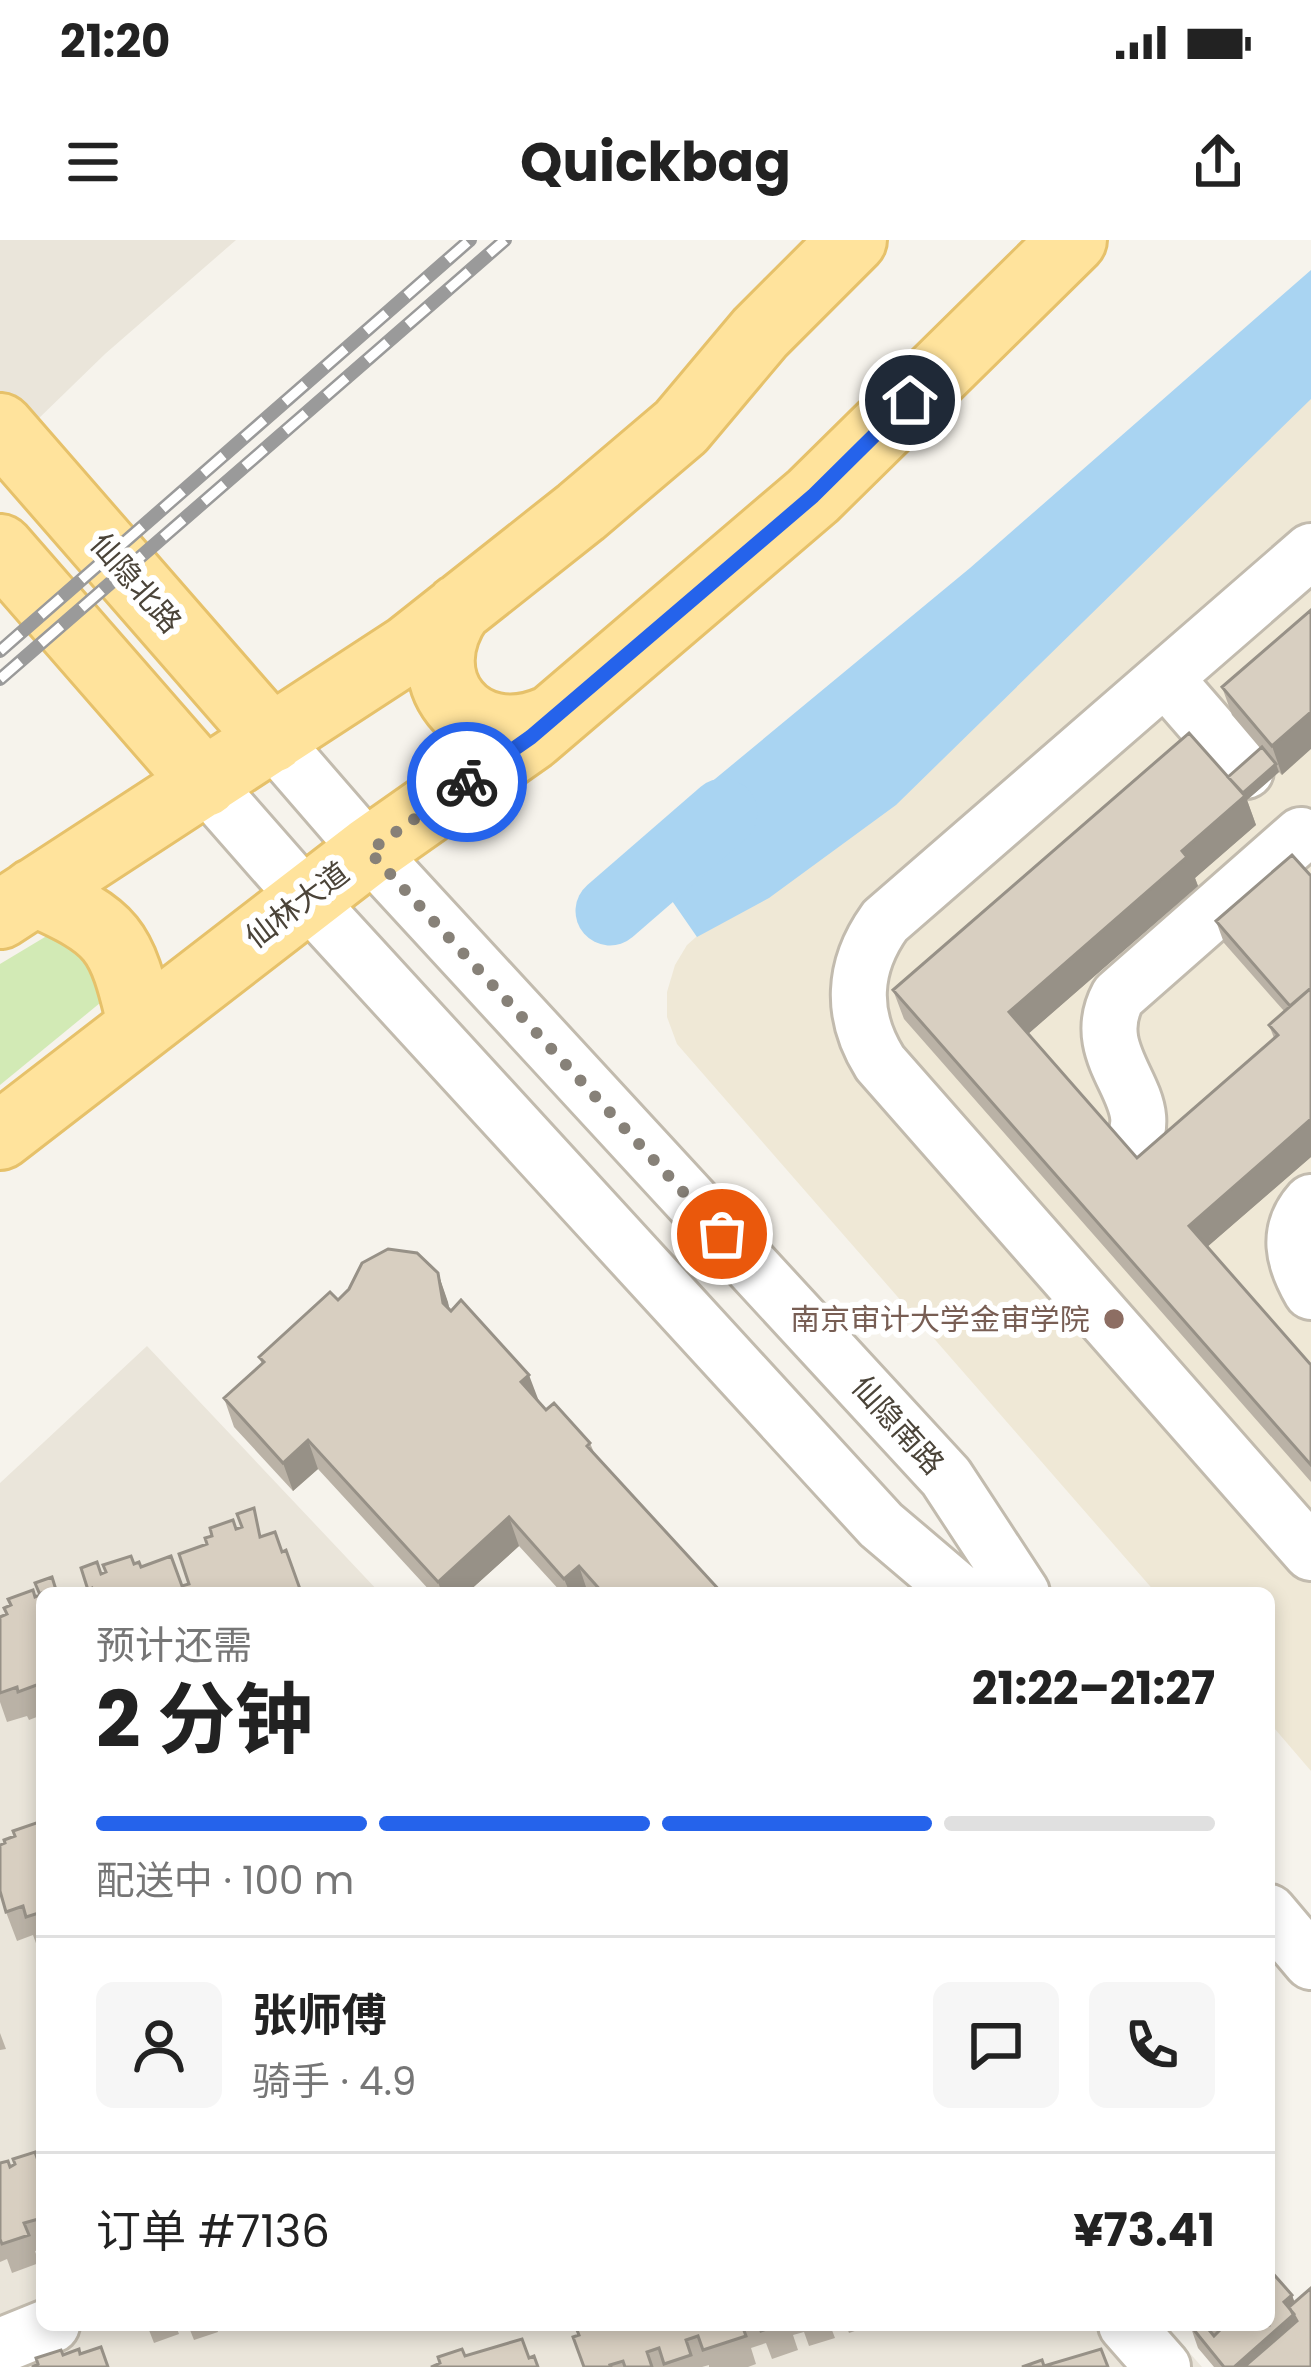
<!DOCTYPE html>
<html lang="zh">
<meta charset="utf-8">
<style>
:root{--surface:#fff;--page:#f6f6f6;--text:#222;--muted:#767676;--line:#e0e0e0;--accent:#2563eb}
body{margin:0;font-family:Poppins,"Noto Sans SC",sans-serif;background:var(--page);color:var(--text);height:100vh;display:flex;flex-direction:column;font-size:45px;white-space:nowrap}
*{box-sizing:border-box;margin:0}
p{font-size:39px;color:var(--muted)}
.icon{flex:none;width:66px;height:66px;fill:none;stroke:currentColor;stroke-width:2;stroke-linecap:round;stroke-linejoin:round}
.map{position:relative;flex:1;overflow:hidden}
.drawer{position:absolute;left:36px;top:1347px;width:1239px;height:744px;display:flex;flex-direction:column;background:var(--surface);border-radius:18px;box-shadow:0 6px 18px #0003}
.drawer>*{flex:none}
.pin{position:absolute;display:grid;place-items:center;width:102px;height:102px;color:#fff;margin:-51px;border:6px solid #fff;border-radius:50%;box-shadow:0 3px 12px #0007}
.courier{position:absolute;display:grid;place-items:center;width:120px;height:120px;margin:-60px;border:9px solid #2563eb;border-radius:50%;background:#fff;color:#222;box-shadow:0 3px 15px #0007}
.overview em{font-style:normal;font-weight:700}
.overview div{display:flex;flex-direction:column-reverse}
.overview{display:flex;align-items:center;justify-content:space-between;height:204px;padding:0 60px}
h1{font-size:78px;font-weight:700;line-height:90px}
.bar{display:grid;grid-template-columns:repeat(4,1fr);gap:18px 12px;align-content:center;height:144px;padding:0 60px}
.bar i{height:15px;border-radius:9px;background:var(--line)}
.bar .active{background:var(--accent)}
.bar p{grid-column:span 4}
.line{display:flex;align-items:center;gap:30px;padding:0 60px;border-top:3px solid var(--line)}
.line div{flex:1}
.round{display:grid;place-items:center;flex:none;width:126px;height:126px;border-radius:18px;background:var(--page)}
.status{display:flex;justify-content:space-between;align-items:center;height:84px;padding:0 60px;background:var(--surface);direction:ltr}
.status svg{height:33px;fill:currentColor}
header{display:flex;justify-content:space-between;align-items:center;height:156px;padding:0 60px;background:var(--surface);font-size:54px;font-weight:700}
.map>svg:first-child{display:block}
</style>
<div class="status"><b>21:20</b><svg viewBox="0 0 49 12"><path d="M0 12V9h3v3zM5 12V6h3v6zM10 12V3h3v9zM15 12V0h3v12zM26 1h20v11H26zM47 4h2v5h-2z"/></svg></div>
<header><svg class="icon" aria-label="menu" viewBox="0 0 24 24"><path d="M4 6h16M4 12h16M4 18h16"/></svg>Quickbag<svg class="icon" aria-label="share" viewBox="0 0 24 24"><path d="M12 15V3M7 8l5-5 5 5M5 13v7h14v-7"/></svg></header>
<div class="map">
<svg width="1311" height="2127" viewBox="0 0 1311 2127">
<rect width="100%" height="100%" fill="#f6f3ec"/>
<path fill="#eae5da" d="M0 0H236L105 114 0 216Z
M147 1106 380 1353H42V2085H1165L1202 2127H0V1243Z"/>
<path fill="#efe8d6" d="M1311 152V1531L1269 1482V1353H1156L677 804 667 777V752L675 725 687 705Z"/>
<path fill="#d2eab5" d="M73 691 108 743 100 763 0 845V724L50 694Z"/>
<path fill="#a9d4f2" d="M1311 30V159L896 565 769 658 697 697 634 606 970 328Z"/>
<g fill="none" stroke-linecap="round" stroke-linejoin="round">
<path stroke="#a9d4f2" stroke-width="69" d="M610 671 723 573"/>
<g stroke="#c2bbae" stroke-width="60">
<path id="minor" d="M1311 311 885 681C852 727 850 775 880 823L1311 1313
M1165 438 1246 531
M272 499 369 611 946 1237 1022 1353
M205 543 307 659 881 1285 961 1353
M1122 917C1174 863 1082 823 1118 756L1301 595
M1311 962C1285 991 1293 1021 1311 1052
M1269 1672 1311 1722
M1126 2085 1163 2127
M0 2106 52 2085"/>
</g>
<g stroke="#e6c16a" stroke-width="72">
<path id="major" d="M0 187 272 499
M0 308 205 543
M459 368C409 439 469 514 549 480
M34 652C114 688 121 697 141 783
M0 675 408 409 581 272 681 187 760 93 853 0
M0 896 369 611 531 497 813 256 1073 0"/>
</g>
<use href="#minor" stroke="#fff" stroke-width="54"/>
<use href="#major" stroke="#ffe39c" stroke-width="66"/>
<g stroke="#9a9a9a" stroke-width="14">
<path id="rail" d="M0 411 470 0
M0 439 505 0"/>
</g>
<use href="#rail" stroke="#fff" stroke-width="9" stroke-dasharray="27" stroke-linecap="butt"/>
</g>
<path fill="#bab2a6" d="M1311 370 1282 535 1279 532 1247 560 1256 585 1195 638 1198 646 1028 794 1137 918 1274 798 1269 785 1284 771 1224 703 1216 681 1311 636V917L1207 1007 1311 1125V1242L904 779 893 750 1228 537 1260 508 1232 475 1222 447Z
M438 1033 450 1070 546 1170 590 1203 595 1215 722 1353H562L519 1306 467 1353H432L318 1229 293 1251 234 1187 224 1158 262 1124 259 1117 338 1060Z
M42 1353V1475L29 1480 27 1476 7 1482 0 1462V1377Z
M42 1589V1704L37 1706 33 1695 17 1701 6 1672 5 1603 15 1596Z
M0 1793 6 1809 0 1810Z
M0 1923 42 1932V2010L35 2011 39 2023 12 2033 7 2019 0 2022Z
M1292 2055 1311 2127H1214L1198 2108 1190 2085H1269Z
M147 2085H216L218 2092 194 2100 188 2085 177 2089 179 2094 154 2103Z
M575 2085H830L835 2098 809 2106 804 2092 793 2095 798 2110 772 2119 766 2103 751 2108 756 2124 748 2127H709V2125L702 2127H584L579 2095Z
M846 2085H872L849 2093Z"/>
<path fill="#979187" d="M1311 472V509L1282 535 1272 506Z
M1276 524 1279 532 1247 560 1256 585 1195 638 1198 646 1020 801 1009 772 1236 559Z
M1311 879V917L1199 1014 1189 986Z
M438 1033 448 1062 454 1091 443 1063Z
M529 1135 540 1164 521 1142Z
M308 1200 318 1229 293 1251 283 1223Z
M509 1277 519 1306 467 1353H442L438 1342Z
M579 1326 588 1353H570L564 1339Z
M1292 2055 1300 2077 1267 2127H1234L1284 2062Z"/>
<path fill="#d8cfc1" stroke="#979187" stroke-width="3" d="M1311 370V472L1272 506 1222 447Z
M1189 493 1245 556 1182 611 1187 617 1009 772 1137 918 1278 795 1269 785 1311 748V879L1189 986 1311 1125V1225L893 750Z
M1262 507 1276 524 1243 553 1228 537Z
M1292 615 1311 636V748L1290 766 1216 681Z
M388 1009 417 1013 438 1033 443 1063 451 1071 461 1060 529 1135 521 1142 546 1170 554 1163 590 1203 587 1206 722 1353H603L579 1326 564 1339 509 1277 438 1342 308 1200 283 1223 224 1158 264 1122 259 1117 330 1052 338 1060 349 1049 362 1023Z
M254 1268 260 1297 275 1292 282 1312 286 1310 300 1349 288 1353H94L92 1348 88 1350 81 1328 97 1322 101 1334 106 1332 103 1325 131 1316 134 1324 139 1322 141 1327 171 1316 182 1346 189 1344 179 1314 207 1304 205 1298 212 1296 210 1288 233 1280 236 1289 242 1287 237 1274Z
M52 1337 57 1353H42V1430L38 1431 42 1443 18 1452 17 1447 0 1453V1377L7 1374 4 1368 11 1365 8 1359 33 1350 35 1357 40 1355 35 1343Z
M39 1582 42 1589V1672L26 1677 23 1666 6 1672 0 1651V1605L5 1603 4 1600 15 1596 13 1591Z
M35 1912 42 1932V1978L24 1983 29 1995 2 2004 0 1999V1923L8 1921 10 1927 15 1924 13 1919Z
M1269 2029 1292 2055 1284 2062 1294 2074 1234 2127H1224L1190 2085H1205L1214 2096 1219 2091 1214 2085H1269Z
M1311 2048V2127H1244L1297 2081 1289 2067Z
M575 2085H742L746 2096 703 2110 698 2096 686 2100 691 2115 664 2124 659 2108 647 2112 652 2127H625L623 2121 610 2125 611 2127H584L573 2097 579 2095Z
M759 2085H777L761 2091Z
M522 2099 529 2118 534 2116 538 2127H431L440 2123 438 2117 462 2109 465 2116Z
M101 2107 108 2127H32L38 2124 36 2118 61 2110 63 2115 79 2109 80 2114Z
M1101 2109 1108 2127H1022L1042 2120 1044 2126Z"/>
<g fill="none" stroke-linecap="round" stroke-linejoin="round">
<path stroke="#878178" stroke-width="12" stroke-dasharray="0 21.6" d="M467 542 369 611 722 994"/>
<path stroke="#2563eb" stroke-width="15" d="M467 542 531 497 813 256 910 160"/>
</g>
<circle fill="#8d6e63" stroke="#fff" stroke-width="4.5" cx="1114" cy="1079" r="12"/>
<g text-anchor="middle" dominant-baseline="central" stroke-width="12" stroke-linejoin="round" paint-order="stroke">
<g font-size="30" fill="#4b4439" stroke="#fff">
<text transform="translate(136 343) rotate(49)">仙隐北路</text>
<text transform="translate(297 665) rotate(-37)">仙林大道</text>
<text transform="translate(898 1185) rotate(48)">仙隐南路</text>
</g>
<g font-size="30" fill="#785e54" stroke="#fff" text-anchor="end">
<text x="1090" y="1079">南京审计大学金审学院</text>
</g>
</g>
</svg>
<div class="pin" style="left:722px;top:994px;background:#ea580c"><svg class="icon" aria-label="bag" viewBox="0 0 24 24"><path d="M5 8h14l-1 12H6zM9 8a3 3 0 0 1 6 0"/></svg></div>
<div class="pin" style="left:910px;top:160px;background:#1f2937"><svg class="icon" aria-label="home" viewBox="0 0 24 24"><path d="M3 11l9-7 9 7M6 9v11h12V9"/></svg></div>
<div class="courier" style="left:467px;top:542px"><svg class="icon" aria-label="bike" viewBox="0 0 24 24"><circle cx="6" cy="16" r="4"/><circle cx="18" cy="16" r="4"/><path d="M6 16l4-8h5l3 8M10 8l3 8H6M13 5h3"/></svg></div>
<section class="drawer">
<div class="overview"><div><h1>2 分钟</h1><p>预计还需</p></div><em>21:22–21:27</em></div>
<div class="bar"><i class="active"></i><i class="active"></i><i class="active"></i><i></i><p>配送中 · 100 m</p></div>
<div class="line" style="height:216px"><a class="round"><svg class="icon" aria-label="person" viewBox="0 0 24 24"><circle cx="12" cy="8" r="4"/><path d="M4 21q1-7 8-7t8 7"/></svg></a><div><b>张师傅</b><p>骑手 · 4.9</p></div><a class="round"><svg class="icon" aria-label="chat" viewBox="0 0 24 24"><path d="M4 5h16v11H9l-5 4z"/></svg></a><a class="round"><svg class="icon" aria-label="phone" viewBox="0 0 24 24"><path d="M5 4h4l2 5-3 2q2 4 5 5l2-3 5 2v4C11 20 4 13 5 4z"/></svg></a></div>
<div class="line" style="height:156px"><div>订单 #7136</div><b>¥73.41</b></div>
</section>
</div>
